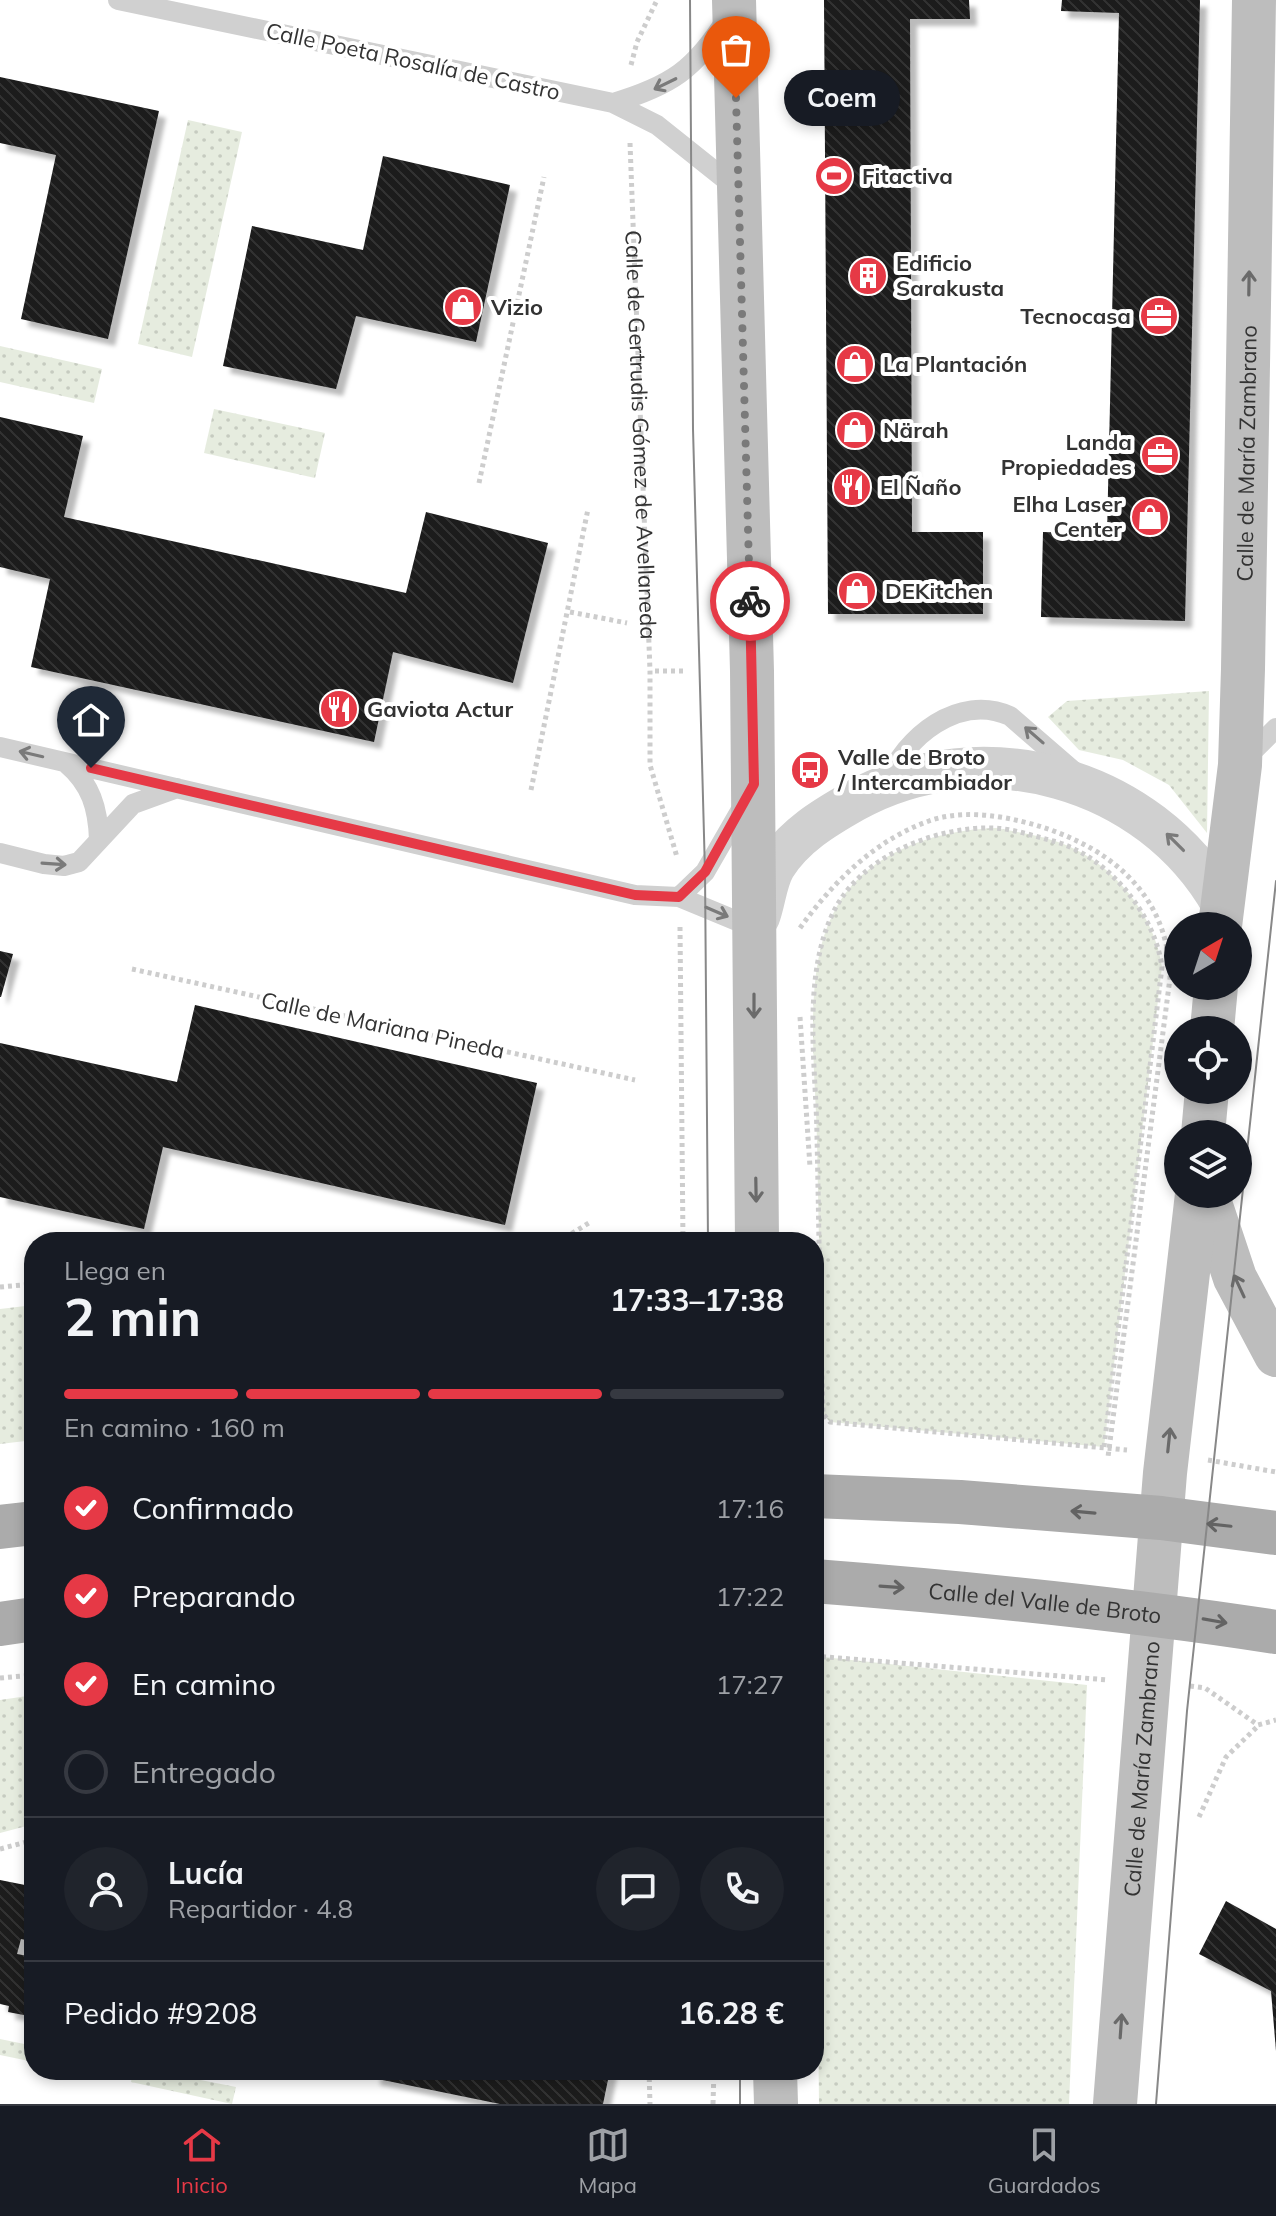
<!DOCTYPE html>
<html lang="es">
<meta charset="utf-8">
<style>
:root{--surface:#171b24;--page:#20242c;--text:#f1f3f6;--muted:#9ea1a6;--line:#363941;--accent:#e63946}
body{margin:0;font-family:Mulish,sans-serif;background:var(--page);color:var(--text);height:100vh;display:flex;flex-direction:column;font-size:30px;white-space:nowrap}
*{box-sizing:border-box;margin:0}
p{font-size:26px;color:var(--muted)}
.icon{flex:none;width:44px;height:44px;fill:none;stroke:currentColor;stroke-width:2;stroke-linecap:round;stroke-linejoin:round}
.map{position:relative;flex:1;overflow:hidden}
.side{position:absolute;left:24px;top:1232px;width:800px;height:848px;display:flex;flex-direction:column;background:var(--surface);border-radius:32px;box-shadow:0 4px 12px #0003}
.side>*{flex:none}
.needle{width:52px;rotate:39deg}
.controls{position:absolute;left:1164px;top:912px;display:grid;gap:16px}
.controls a{display:grid;place-items:center;width:88px;height:88px;border-radius:50%;background:var(--surface);box-shadow:0 4px 12px #0003;font-size:40px}
.pin{position:absolute;display:grid;place-items:center;width:68px;height:68px;color:#fff;margin:-82px -34px;border-radius:50% 50% 50% 0;rotate:-45deg;box-shadow:0 0 8px #0007}
.pin .icon{rotate:45deg}
.courier{position:absolute;display:grid;place-items:center;width:80px;height:80px;margin:-40px;border:6px solid #e63946;border-radius:50%;background:#fff;color:#222;box-shadow:0 2px 10px #0007}
.bubble{position:absolute;height:56px;border-radius:28px;background:var(--surface);box-shadow:0 4px 12px #0003;font-size:26px;font-weight:700;line-height:56px;text-align:center}
.headline em{font-style:normal;font-weight:700}
.headline div{display:flex;flex-direction:column-reverse}
.headline{display:flex;align-items:center;justify-content:space-between;height:136px;padding:0 40px}
h1{font-size:52px;font-weight:700;line-height:60px}
.bar{display:grid;grid-template-columns:repeat(4,1fr);gap:12px 8px;align-content:center;height:96px;padding:0 40px}
.bar i{height:10px;border-radius:6px;background:var(--line)}
.bar .current{background:var(--accent)}
.bar p{grid-column:span 4}
.line{display:flex;align-items:center;gap:20px;padding:0 40px;border-top:2px solid var(--line)}
.line div{flex:1}
.round{display:grid;place-items:center;flex:none;width:84px;height:84px;border-radius:42px;background:var(--page)}
ol{padding:0 40px;list-style:none}
li{display:flex;align-items:center;gap:24px;height:88px}
li p{margin-inline-start:auto}
li .icon{padding:8px;border-radius:50%;background:var(--accent);color:#fff;stroke-width:4}
li:last-child{color:var(--muted)}
li i{width:44px;height:44px;border:4px solid var(--line);border-radius:50%}
.tabs{display:flex;justify-content:space-around;align-items:center;height:112px;border-top:2px solid var(--line);background:var(--surface);font-size:22px;color:var(--muted)}
.tabs a{display:grid;justify-items:center;gap:4px}
.tabs .current{color:var(--accent)}
.map>svg:first-child{display:block}
</style>
<div class="map">
<svg width="1276" height="2104" viewBox="0 0 1276 2104">
<defs>
<pattern id="grass-dots" width="8" height="8" patternUnits="userSpaceOnUse" patternTransform="scale(2)"><rect width="8" height="8" fill="#e6ecdf"/><path d="M2 2h.1M6 6h.1" fill="none" stroke="#c6cbc0" stroke-width="1.8" stroke-linecap="round"/></pattern>
<pattern id="building-back-hatch" width="6" height="6" patternUnits="userSpaceOnUse" patternTransform="scale(2)"><rect width="6" height="6" fill="#1a1a1a"/><path d="M-1 5l2 2M0 0l6 6M5-1l2 2" fill="none" stroke="#333"/></pattern>
<filter id="shadow"><feDropShadow dx="7" dy="7" stdDeviation="2" flood-color="#0004"/></filter>
</defs>
<rect width="100%" height="100%" fill="#fff"/>
<path fill="url(#grass-dots)" d="M188 120 242 132 192 357 138 344Z
M0 346 102 369 94 403 0 382Z
M214 409 325 433 315 478 204 453Z
M1209 691 1207 833 1169 785 1123 760 1079 750 1048 717 1067 701Z
M996 828C1017 832 1038 835 1058 842 1110 860 1155 913 1162 967L1104 1447 830 1422 823 1414C820 1323 819 1232 817 1142 816 1075 802 974 833 914 863 853 934 830 996 828Z
M34 1305V1440L0 1444V1309Z
M814 1656 1087 1685 1069 2104H819Z
M34 1695V1824L0 1833V1700Z
M0 2039 34 2046V2062L0 2055Z
M133 2070H150L236 2087 232 2104 131 2082Z"/>
<path fill="url(#building-back-hatch)" filter="url(#shadow)" d="M824 0H969L970 19H910L912 532H983V614H828Z
M1062 0H1200L1185 621 1041 617 1043 532 1107 534 1119 13 1061 11Z
M0 77 159 111 108 339 21 319 56 155 0 143Z
M383 156 510 185 476 342 356 316 336 389 223 366 252 226 363 250Z
M0 417 83 436 64 517 406 593 426 512 548 543 513 683 393 652 374 742 31 667 50 579 0 567Z
M0 951 13 954 1 997H0Z
M195 1005 537 1083 505 1225 163 1147 144 1229 0 1197V1043L177 1082Z
M0 1880 30 1886 34 1882 31 1941 21 1939 17 1954 28 1956 25 1969 34 1971V2017L8 2012 9 2006 0 2004Z
M1226 1901 1276 1929V2051L1271 1991 1199 1954Z
M374 2070H610L603 2104H500L373 2078Z"/>
<g fill="none" stroke-linecap="round" stroke-linejoin="round">
<g stroke="#cdcdcd" stroke-width="5" stroke-dasharray="4 4" stroke-linecap="butt">
<path d="M631 65 637 42 657 0"/>
<path id="s1" d="M630 143 650 671V765L677 857"/>
<path d="M479 483 544 177"/>
<path d="M570 612 627 623"/>
<path d="M655 671H686"/>
<path d="M531 790 588 509"/>
<path d="M680 927 683 1242"/>
<path d="M800 928C833 882 875 840 929 821 957 811 991 814 1020 821 1100 840 1169 888 1170 978L1108 1457"/>
<path d="M132 969 635 1080"/>
<path d="M800 1017 810 1167"/>
<path d="M558 1242 592 1221"/>
<path d="M0 1287 34 1284"/>
<path d="M814 1395H822"/>
<path d="M1104 1447 1162 967C1155 914 1107 855 1053 841 1034 836 1014 829 994 828 935 826 858 857 832 915 802 980 816 1067 817 1136 819 1229 820 1322 823 1414L830 1422 1127 1450"/>
<path d="M1208 1460 1276 1472"/>
<path d="M814 1656 1108 1680"/>
<path d="M0 1678 34 1675"/>
<path d="M1190 1686 1205 1688 1258 1725 1276 1720"/>
<path d="M1199 1817 1226 1757 1258 1726"/>
<path d="M0 1849 34 1840"/>
<path d="M649 2070 650 2104"/>
<path d="M713 2104 714 2070"/>
</g>
<path stroke="#d0d0d0" stroke-width="20" d="M118 0 613 103 657 125 736 188
M613 103C670 86 695 70 727 18
M0 747 635 895 679 897 754 928
M1245 759 1276 728
M66 763C91 784 98 808 99 840
M887 783C904 737 959 693 1010 716L1077 774
M0 853 44 864 64 866 79 862 133 804 177 788
M679 897 705 872 743 806"/>
<path stroke="#d0d0d0" stroke-width="42" d="M759 917C765 901 766 881 775 866 794 836 824 818 854 801 982 730 1150 777 1222 904"/>
<g stroke="#bdbdbd" stroke-width="44">
<path d="M734 0 752 671 757 1242"/>
<path id="s2" d="M1220 926 1240 765 1243 669 1254 0"/>
<path d="M1212 1030 1216 986"/>
<path d="M1203 1134 1207 1090"/>
<path d="M1207 1194 1235 1278 1276 1355"/>
<path d="M775 2070 776 2104"/>
<path id="s3" d="M1115 2104 1165 1473 1197 1194"/>
</g>
<g stroke="#ababab" stroke-width="44">
<path d="M814 1496 960 1502 1161 1518 1276 1533"/>
<path d="M0 1527 34 1523"/>
<path id="s4" d="M814 1581C969 1593 1122 1608 1276 1632"/>
<path d="M0 1624 34 1619"/>
</g>
<path stroke="#888" stroke-width="2" d="M690 0 693 429 705 872 708 1242
M740 2070V2104
M1156 2104 1187 1711 1276 881"/>
</g>
<defs><path id="oneway-shaft" d="M-6 0H5M1.5-3L5.5 0L1.5 3" fill="none" stroke-width="1.6" stroke-linecap="round" stroke-linejoin="round" transform="scale(2)"/></defs>
<g stroke="#7a7a7a">
<use href="#oneway-shaft" transform="translate(665 84) rotate(154)"/>
<use href="#oneway-shaft" transform="translate(1034 735) rotate(-139)"/>
<use href="#oneway-shaft" transform="translate(31 754) rotate(-167)"/>
<use href="#oneway-shaft" transform="translate(1175 842) rotate(-135)"/>
<use href="#oneway-shaft" transform="translate(54 864) rotate(4)"/>
<use href="#oneway-shaft" transform="translate(717 912) rotate(23)"/>
</g>
<g stroke="#6a6a6a">
<use href="#oneway-shaft" transform="translate(1249 283) rotate(-89)"/>
<use href="#oneway-shaft" transform="translate(754 1006) rotate(90)"/>
<use href="#oneway-shaft" transform="translate(756 1190) rotate(89)"/>
<use href="#oneway-shaft" transform="translate(1239 1286) rotate(-115)"/>
<use href="#oneway-shaft" transform="translate(1169 1440) rotate(-84)"/>
<use href="#oneway-shaft" transform="translate(1121 2026) rotate(-86)"/>
</g>
<g stroke="#636363">
<use href="#oneway-shaft" transform="translate(1083 1512) rotate(-175)"/>
<use href="#oneway-shaft" transform="translate(1219 1525) rotate(-174)"/>
<use href="#oneway-shaft" transform="translate(892 1587) rotate(4)"/>
<use href="#oneway-shaft" transform="translate(1215 1621) rotate(10)"/>
</g>
<g fill="none" stroke-linecap="round" stroke-linejoin="round">
<path stroke="#7a7a7a" stroke-width="8" stroke-dasharray="0 14.4" d="M736 98 750 601"/>
<path stroke="#e63946" stroke-width="10" d="M91 768 635 895 679 897 705 872 754 784 750 601"/>
</g>
<defs>
<g id="stadium-disc" transform="scale(2)"><circle r="9.5" fill="#e63946" stroke="#fff"/><path d="M0-5a6.5 5 0 1 0 0 10a6.5 5 0 1 0 0-10ZM-3.5-1.8h7v3.6h-7Z" fill="#fff"/></g>
<g id="building-disc" transform="scale(2)"><circle r="9.5" fill="#e63946" stroke="#fff"/><path d="M-4-6H4V6H1V3H-1V6H-4ZM-2.5-4.3h1.7v1.8h-1.7ZM.8-4.3h1.7v1.8H.8ZM-2.5-1h1.7V.8h-1.7ZM.8-1h1.7V.8H.8Z" fill="#fff"/></g>
<g id="shop-disc" transform="scale(2)"><circle r="9.5" fill="#e63946" stroke="#fff"/><path d="M-5-2.5h2.3a2.7 3.5 0 0 1 5.4 0H5L5.5 6h-11ZM-1.5-2.5h3a1.5 2.3 0 0 0-3 0Z" fill="#fff"/></g>
<g id="office-disc" transform="scale(2)"><circle r="9.5" fill="#e63946" stroke="#fff"/><path d="M-6-3h4V-5.5h4V-3h4V5H-6ZM-1-4.5V-3h2v-1.5ZM-6 0V1H6V0Z" fill="#fff"/></g>
<g id="restaurant-disc" transform="scale(2)"><circle r="9.5" fill="#e63946" stroke="#fff"/><path d="M-5-6h1v4h1v-4h1v4h1v-4h1v5L-1.5 .5V6h-2V.5L-5-1ZM5-6V6H3V1.5H1.5Q1.5-4 5-6Z" fill="#fff"/></g>
<g id="bus-disc" transform="scale(2)"><circle r="9.5" fill="#e63946" stroke="#fff"/><path d="M-5-6H5V4H4V6H2V4H-2V6H-4V4H-5ZM-3.5-4V0h7V-4ZM-3.5 1.2v1.5H-2V1.2ZM2 1.2v1.5H3.5V1.2Z" fill="#fff"/></g>
</defs>
<g fill-rule="evenodd">
<use href="#stadium-disc" x="834" y="176"/>
<use href="#building-disc" x="868" y="276"/>
<use href="#shop-disc" x="463" y="307"/>
<use href="#office-disc" x="1159" y="316"/>
<use href="#shop-disc" x="855" y="364"/>
<use href="#shop-disc" x="855" y="430"/>
<use href="#office-disc" x="1160" y="455"/>
<use href="#restaurant-disc" x="852" y="487"/>
<use href="#shop-disc" x="1150" y="517"/>
<use href="#shop-disc" x="857" y="591"/>
<use href="#restaurant-disc" x="339" y="709"/>
<use href="#bus-disc" x="810" y="770"/>
</g>
<g text-anchor="middle" dominant-baseline="central" stroke-width="8" stroke-linejoin="round" paint-order="stroke">
<g font-size="22" fill="#333" stroke="#fff">
<text transform="translate(413 61) rotate(12)">Calle Poeta Rosalía de Castro</text>
<text stroke="none"><textPath href="#s1" startOffset="292">Calle de Gertrudis Gómez de Avellaneda</textPath></text>
<text stroke="none"><textPath href="#s2" startOffset="474">Calle de María Zambrano</textPath></text>
<text transform="translate(383 1025) rotate(12)">Calle de Mariana Pineda</text>
<text stroke="none"><textPath href="#s4" startOffset="232">Calle del Valle de Broto</textPath></text>
<text stroke="none"><textPath href="#s3" startOffset="336">Calle de María Zambrano</textPath></text>
</g>
<g font-size="22" font-weight="bold" fill="#333" stroke="#fff" text-anchor="start">
<text x="862" y="176">Fitactiva</text>
<text x="896" y="263">Edificio<tspan x="896" dy="25">Sarakusta</tspan></text>
<text x="491" y="307">Vizio</text>
<text x="1131" y="316" text-anchor="end">Tecnocasa</text>
<text x="883" y="364">La Plantación</text>
<text x="883" y="430">Närah</text>
<text x="1132" y="442" text-anchor="end">Landa<tspan x="1132" dy="25">Propiedades</tspan></text>
<text x="880" y="487">El Ñaño</text>
<text x="1122" y="504" text-anchor="end">Elha Laser<tspan x="1122" dy="25">Center</tspan></text>
<text x="885" y="591">DEKitchen</text>
<text x="367" y="709">Gaviota Actur</text>
<text x="838" y="757">Valle de Broto<tspan x="838" dy="25">/ Intercambiador</tspan></text>
</g>
</g>
</svg>
<div class="controls">
<a><svg class="needle" viewBox="-14 -14 28 28"><path d="M0-13l5 13h-10z" fill="#e53935"/><path d="M0 13l5-13h-10z" fill="#9ea1a6"/></svg></a>
<a><svg class="icon" aria-label="locate" viewBox="0 0 24 24"><circle cx="12" cy="12" r="6"/><path d="M12 2v4M12 18v4M2 12h4M18 12h4"/></svg></a>
<a><svg class="icon" aria-label="layers" viewBox="0 0 24 24"><path d="M12 4l9 5-9 5-9-5zM3 14l9 5 9-5"/></svg></a>
</div>
<div class="pin" style="left:736px;top:98px;background:#ea580c"><svg class="icon" aria-label="bag" viewBox="0 0 24 24"><path d="M5 8h14l-1 12H6zM9 8a3 3 0 0 1 6 0"/></svg></div>
<div class="pin" style="left:91px;top:768px;background:#1f2937"><svg class="icon" aria-label="home" viewBox="0 0 24 24"><path d="M3 11l9-7 9 7M6 9v11h12V9"/></svg></div>
<div class="courier" style="left:750px;top:601px"><svg class="icon" aria-label="bike" viewBox="0 0 24 24"><circle cx="6" cy="16" r="4"/><circle cx="18" cy="16" r="4"/><path d="M6 16l4-8h5l3 8M10 8l3 8H6M13 5h3"/></svg></div>
<div class="bubble" style="left:784px;top:70px;width:116px">Coem</div>
<section class="side">
<div class="headline"><div><h1>2 min</h1><p>Llega en</p></div><em>17:33–17:38</em></div>
<div class="bar"><i class="current"></i><i class="current"></i><i class="current"></i><i></i><p>En camino · 160 m</p></div>
<ol>
<li><svg class="icon" aria-label="check" viewBox="0 0 24 24"><path d="M5 12l5 5 9-10"/></svg>Confirmado<p>17:16</p></li>
<li><svg class="icon" aria-label="check" viewBox="0 0 24 24"><path d="M5 12l5 5 9-10"/></svg>Preparando<p>17:22</p></li>
<li><svg class="icon" aria-label="check" viewBox="0 0 24 24"><path d="M5 12l5 5 9-10"/></svg>En camino<p>17:27</p></li>
<li><i></i>Entregado</li>
</ol>
<div class="line" style="height:144px"><a class="round"><svg class="icon" aria-label="person" viewBox="0 0 24 24"><circle cx="12" cy="8" r="4"/><path d="M4 21q1-7 8-7t8 7"/></svg></a><div><b>Lucía</b><p>Repartidor · 4.8</p></div><a class="round"><svg class="icon" aria-label="chat" viewBox="0 0 24 24"><path d="M4 5h16v11H9l-5 4z"/></svg></a><a class="round"><svg class="icon" aria-label="phone" viewBox="0 0 24 24"><path d="M5 4h4l2 5-3 2q2 4 5 5l2-3 5 2v4C11 20 4 13 5 4z"/></svg></a></div>
<div class="line" style="height:104px"><div>Pedido #9208</div><b>16.28 €</b></div>
</section>
</div>
<nav class="tabs">
<a class="current"><svg class="icon" aria-label="home" viewBox="0 0 24 24"><path d="M3 11l9-7 9 7M6 9v11h12V9"/></svg>Inicio</a>
<a><svg class="icon" aria-label="map" viewBox="0 0 24 24"><path d="M3 6l6-2 6 2 6-2v14l-6 2-6-2-6 2zM9 4v14M15 6v14"/></svg>Mapa</a>
<a><svg class="icon" aria-label="saved" viewBox="0 0 24 24"><path d="M7 4h10v16l-5-4-5 4z"/></svg>Guardados</a>
</nav>
